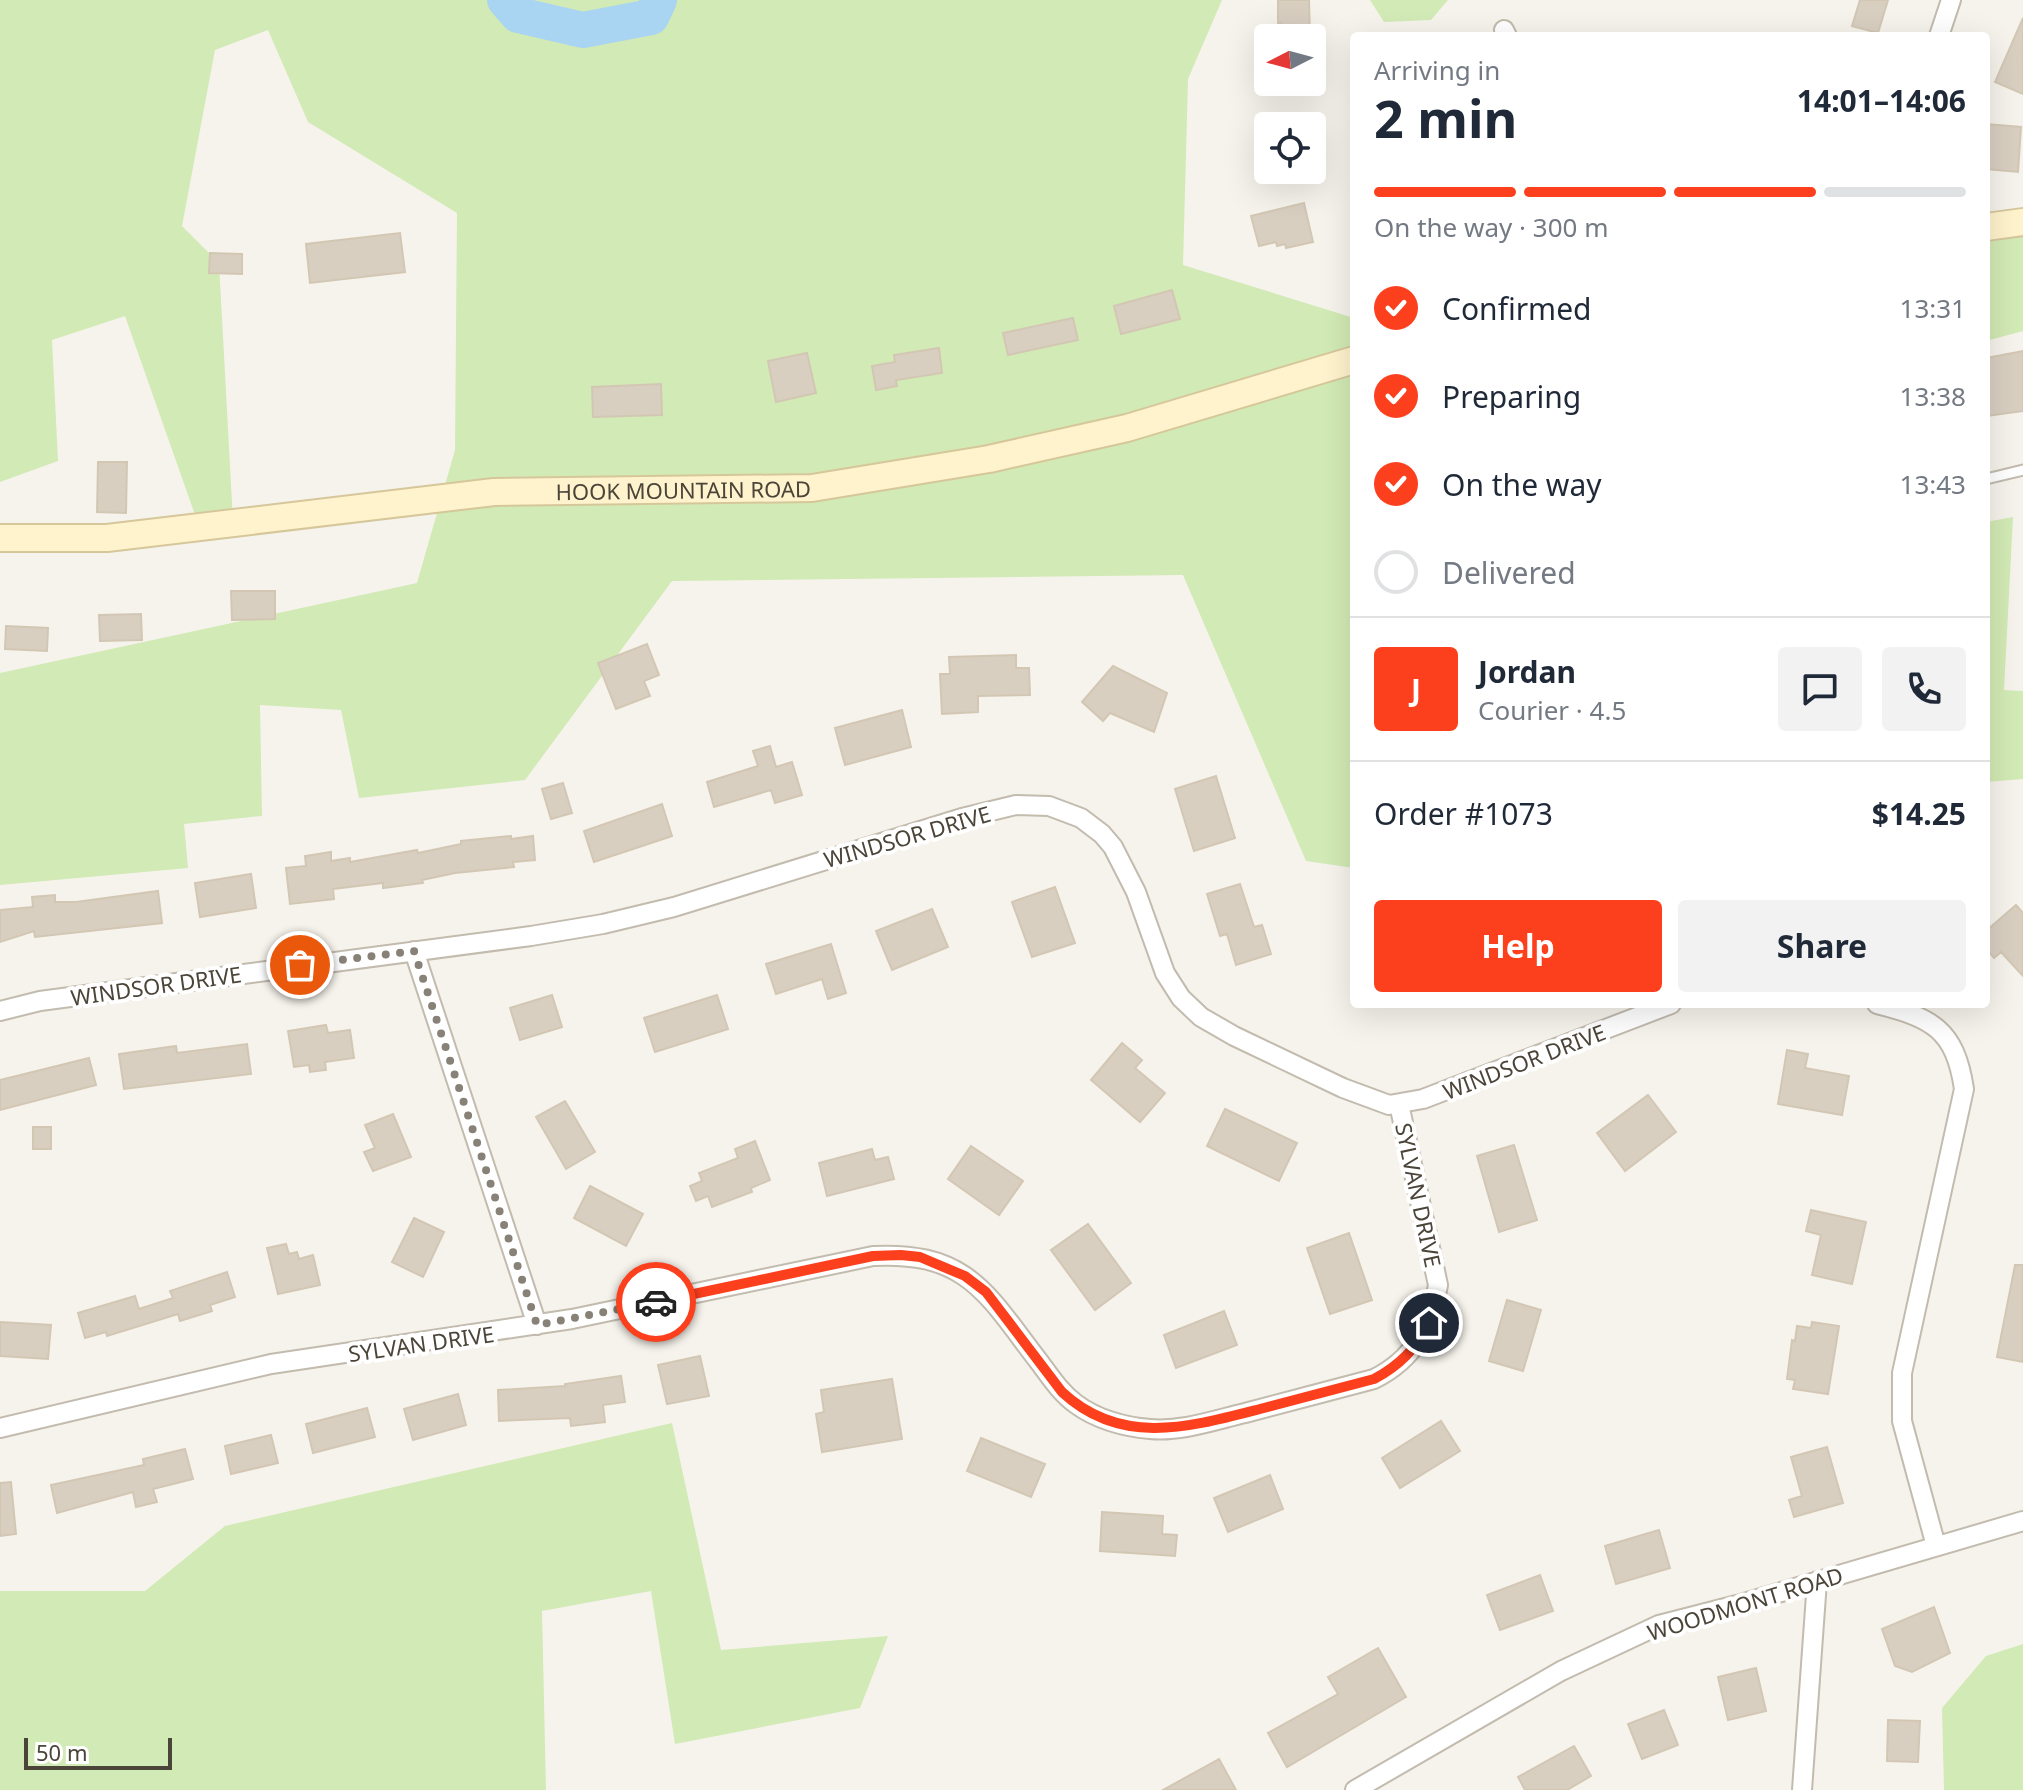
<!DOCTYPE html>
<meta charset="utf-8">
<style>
:root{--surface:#fff;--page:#f2f2f3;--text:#1f2937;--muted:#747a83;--line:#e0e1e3;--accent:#fc3f1d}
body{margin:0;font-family:"Noto Sans",sans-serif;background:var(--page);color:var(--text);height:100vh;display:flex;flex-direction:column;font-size:30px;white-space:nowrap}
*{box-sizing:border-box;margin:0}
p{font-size:26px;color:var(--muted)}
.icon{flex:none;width:44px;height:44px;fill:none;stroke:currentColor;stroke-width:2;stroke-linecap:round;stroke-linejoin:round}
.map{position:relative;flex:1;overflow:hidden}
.panel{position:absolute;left:1350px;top:32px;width:640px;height:976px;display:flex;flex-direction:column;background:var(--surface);border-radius:8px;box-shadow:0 8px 32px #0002}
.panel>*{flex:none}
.needle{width:52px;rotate:264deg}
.buttons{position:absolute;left:1254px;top:24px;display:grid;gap:16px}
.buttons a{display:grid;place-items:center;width:72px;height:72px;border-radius:8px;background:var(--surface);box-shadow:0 8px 32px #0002;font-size:40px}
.scale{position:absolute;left:24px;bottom:20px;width:148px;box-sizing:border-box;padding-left:8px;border:4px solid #4b4439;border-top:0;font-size:22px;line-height:28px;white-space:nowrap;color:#4b4439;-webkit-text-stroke:6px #fff;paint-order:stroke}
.pin{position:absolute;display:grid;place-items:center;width:68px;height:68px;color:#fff;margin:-34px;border:4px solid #fff;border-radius:50%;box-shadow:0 2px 8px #0007}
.courier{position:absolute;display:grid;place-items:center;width:80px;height:80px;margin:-40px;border:6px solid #fc3f1d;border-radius:50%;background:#fff;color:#222;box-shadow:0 2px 10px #0007}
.headline em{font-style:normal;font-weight:700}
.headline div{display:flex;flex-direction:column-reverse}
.headline{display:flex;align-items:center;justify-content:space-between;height:136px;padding:0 24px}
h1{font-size:52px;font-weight:700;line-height:60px}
.bar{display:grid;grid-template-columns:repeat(4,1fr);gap:12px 8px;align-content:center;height:96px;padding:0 24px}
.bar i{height:10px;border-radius:6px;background:var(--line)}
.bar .selected{background:var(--accent)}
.bar p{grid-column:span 4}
.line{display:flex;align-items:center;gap:20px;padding:0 24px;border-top:2px solid var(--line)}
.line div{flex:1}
.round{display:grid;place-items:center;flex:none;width:84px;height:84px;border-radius:8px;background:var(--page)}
ol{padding:0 24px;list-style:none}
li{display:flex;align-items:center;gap:24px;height:88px}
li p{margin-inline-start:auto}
li .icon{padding:8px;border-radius:50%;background:var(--accent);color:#fff;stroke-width:4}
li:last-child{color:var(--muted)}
li i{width:44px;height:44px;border:4px solid var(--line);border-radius:50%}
.button{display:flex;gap:16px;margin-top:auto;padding:16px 24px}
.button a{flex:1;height:92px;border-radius:8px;background:var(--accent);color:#fff;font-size:32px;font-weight:700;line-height:92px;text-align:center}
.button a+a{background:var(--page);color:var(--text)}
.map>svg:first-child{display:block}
</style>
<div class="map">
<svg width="2023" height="1790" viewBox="0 0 2023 1790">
<rect width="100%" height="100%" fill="#f6f3ec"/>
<path fill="#d2eab5" d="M0 0H1222L1188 79 1183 265 1354 318V868L1306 861 1183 575 672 581 525 780 359 798 341 710 260 705 262 816 184 824 188 868 0 885V673L417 583 455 450 457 213 308 122 268 30 215 50 182 226 219 263 233 521 194 512 125 316 52 340 58 461 0 482Z
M1370 0H1448L1431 20 1384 22Z
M2023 221V331L1986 341V226Z
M2013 517 2004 690 2023 691V779L1986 782V522Z
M672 1423 721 1650 888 1636 860 1708 675 1744 651 1591 542 1611 546 1790H0V1591H145L225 1526Z
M2023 1644V1790H1944L1942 1708 1986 1656Z"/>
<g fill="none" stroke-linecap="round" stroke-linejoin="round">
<path stroke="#a9d4f2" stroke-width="36" d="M505 0 518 15 583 30 651 17 659 0"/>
</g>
<path fill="#d8cfc1" stroke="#d3c7b4" stroke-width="2" d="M1278 0H1309L1310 38H1282V23H1278Z
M1860 0H1888L1878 33 1852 26Z
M2023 18V94L1995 82Z
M1986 124 2021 127 2018 172 1986 169Z
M1304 203 1313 242 1286 248 1285 244 1277 246 1276 242 1259 246 1251 216Z
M400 233 405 272 310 283 306 244Z
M210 253 242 254V274L209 273Z
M1172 290 1180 319 1121 334 1114 306Z
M1073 318 1078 340 1008 355 1003 333Z
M939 348 942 373 896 380 897 386 876 390 872 366 895 362 894 355Z
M2023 351V411L1986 416V358Z
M807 353 816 393 776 402 768 361Z
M661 384 662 415 593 417 592 387Z
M98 462H127L126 513 97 512Z
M231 591H275V619L232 620Z
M141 614 142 640 100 641 99 615Z
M6 626 48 628 47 651 5 649Z
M647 644 659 675 644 681 650 696 616 709 598 663Z
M1016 655V668H1029L1030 695 978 696V712L942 714 940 674H950L949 657Z
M1113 666 1167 693 1154 732 1110 713 1103 721 1082 702Z
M902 710 911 747 845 765 835 728Z
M770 746 776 767 792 762 802 795 775 803 771 790 714 807 707 782 758 766 753 751Z
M1216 776 1235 838 1194 851 1175 789Z
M563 783 572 813 551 819 542 789Z
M662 804 672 836 594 862 584 831Z
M511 836V839L533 836 535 860 513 862 514 867 455 873 422 880 423 883 383 888V883L333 889 334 899 290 904 286 868 306 866 305 856 331 852V861L350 858V862L417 850 418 853 461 844V841Z
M251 874 256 908 200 917 195 883Z
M1240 884 1254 927 1262 925 1271 954 1236 965 1227 934 1220 936 1207 894Z
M1055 887 1075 943 1032 957 1012 902Z
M158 891 162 923 35 937 34 931 0 942V910L33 907 32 897 55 895V902H76Z
M2016 905 2023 913V976L2001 952 1994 958 1986 948V931Z
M932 909 948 947 892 970 876 931Z
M831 944 846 993 828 999 822 979 776 994 766 964Z
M552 995 562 1027 520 1040 510 1008Z
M717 995 728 1029 655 1052 644 1018Z
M326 1025 328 1033 350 1030 354 1058 325 1062 326 1070 310 1072 309 1065 294 1067 288 1031Z
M1122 1043 1142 1060 1135 1068 1165 1093 1140 1122 1091 1080Z
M247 1044 251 1074 124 1089 119 1054 176 1046 177 1053Z
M1787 1050 1808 1054 1805 1068 1849 1076 1842 1115 1778 1104Z
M89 1058 96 1085 0 1110V1080Z
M1648 1095 1676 1132 1625 1171 1597 1133Z
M565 1101 595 1152 566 1169 536 1117Z
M1225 1109 1297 1143 1279 1181 1207 1146Z
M393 1114 411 1157 373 1171 364 1152 375 1148 365 1125Z
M33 1127H51V1149H33Z
M755 1141 770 1180 751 1188 752 1192 712 1207 708 1196 696 1201 690 1186 702 1181 699 1173 738 1158 735 1149Z
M1514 1145 1537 1220 1499 1232 1477 1156Z
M971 1146 1023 1181 999 1215 948 1179Z
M872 1149 875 1160 888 1157 894 1179 827 1196 819 1163Z
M590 1186 643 1214 626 1246 574 1218Z
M1811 1210 1866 1222 1852 1284 1812 1275 1821 1235 1806 1231Z
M414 1218 444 1232 423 1277 392 1262Z
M1088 1224 1131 1283 1095 1310 1051 1250Z
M1349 1233 1372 1300 1330 1314 1307 1248Z
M286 1244 289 1254 297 1252 299 1259 313 1255 320 1285 278 1294 267 1248Z
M2015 1265H2023V1362L1997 1357Z
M227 1272 235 1297 210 1305 212 1311 180 1321 178 1314 107 1336 106 1332 85 1338 78 1313 135 1296 139 1309 173 1298 170 1291Z
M1507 1300 1541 1310 1523 1371 1489 1361Z
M1224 1311 1237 1345 1176 1368 1164 1335Z
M0 1322 51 1325 48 1359 0 1356Z
M1812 1322 1839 1326 1828 1394 1793 1389 1795 1380 1787 1379 1792 1340 1795 1341 1797 1326 1811 1328Z
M700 1356 709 1396 667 1404 658 1365Z
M621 1376 625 1402 603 1405 605 1422 571 1426 570 1418 499 1421 498 1390 565 1386V1384Z
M892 1379 902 1439 822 1452 816 1414 824 1412 821 1390Z
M458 1394 466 1425 413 1440 404 1409Z
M367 1408 375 1437 313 1453 306 1424Z
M1441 1421 1460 1451 1400 1488 1382 1458Z
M271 1435 278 1463 231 1474 225 1446Z
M981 1438 1045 1464 1031 1497 967 1471Z
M1827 1447 1843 1503 1794 1517 1789 1500 1802 1496 1791 1457Z
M185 1449 193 1479 153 1489 157 1502 136 1507 133 1492 57 1513 51 1485 144 1465 143 1459Z
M1270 1475 1283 1509 1228 1532 1214 1498Z
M11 1482 16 1534 0 1536V1483Z
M1102 1512 1163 1516 1162 1534 1177 1535 1175 1556 1100 1551Z
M1659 1530 1670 1568 1616 1584 1605 1546Z
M1540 1575 1553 1611 1500 1630 1487 1595Z
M1934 1607 1950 1653 1912 1672 1895 1666 1882 1629Z
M1378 1648 1406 1697 1287 1767 1268 1733 1338 1694 1328 1677Z
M1756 1668 1766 1711 1728 1720 1718 1677Z
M1664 1710 1678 1745 1642 1759 1628 1724Z
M1888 1720 1920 1721 1918 1762 1887 1761Z
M1574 1746 1591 1776 1567 1790H1525L1518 1777Z
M1219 1759 1236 1790H1163Z"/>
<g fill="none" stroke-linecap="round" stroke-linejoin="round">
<g stroke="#c2bbae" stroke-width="13">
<path id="lane" d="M1986 479 2023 470"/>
</g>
<g stroke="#c2bbae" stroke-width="22">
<path id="street" d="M1504 30 1507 36
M1939 36 1951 0
M414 951 537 1325
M1877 1004C1932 1018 1955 1029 1964 1089L1902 1373V1421L1936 1546
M0 1011 40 1001 531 936 603 924 674 907 962 818 1016 805 1049 806 1081 818 1102 834 1113 847 1136 892 1165 973 1181 998 1201 1017 1234 1036 1343 1088 1389 1105 1423 1099 1671 1004
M0 1428 271 1364 572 1319 873 1256C969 1251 988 1296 1040 1363 1051 1378 1061 1393 1076 1404 1096 1419 1124 1427 1150 1429 1181 1432 1215 1420 1245 1413 1288 1402 1331 1390 1374 1379 1414 1359 1430 1328 1438 1285L1399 1104
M1355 1790 1561 1671 1659 1625 1737 1605 2023 1521
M1802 1790 1817 1581"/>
</g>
<g stroke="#d6c79b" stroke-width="30">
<g id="secondary">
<path d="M1986 227 2023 222"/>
<path id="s1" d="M0 538H107L494 492 812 488 989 459 1127 428 1354 360"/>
</g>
</g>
<use href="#lane" stroke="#fff" stroke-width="9"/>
<use href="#street" stroke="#fff" stroke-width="18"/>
<use href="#secondary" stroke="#fff3cd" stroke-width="26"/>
</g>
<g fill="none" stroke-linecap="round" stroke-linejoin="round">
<path stroke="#878178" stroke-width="8" stroke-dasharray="0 14.4" d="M300 965 414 951 537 1325 656 1302"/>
<path stroke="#fc3f1d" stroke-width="10" d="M656 1302 873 1256 901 1255 920 1257 965 1276 986 1292 1062 1392C1121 1447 1190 1427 1260 1409 1298 1399 1336 1389 1374 1379 1399 1366 1417 1348 1429 1323"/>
</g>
<g text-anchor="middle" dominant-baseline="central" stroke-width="8" stroke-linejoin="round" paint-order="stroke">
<g font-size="22" fill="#4b4439" stroke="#fff">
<text stroke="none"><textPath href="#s1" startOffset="686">HOOK MOUNTAIN ROAD</textPath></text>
<text transform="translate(907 836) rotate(-16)">WINDSOR DRIVE</text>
<text transform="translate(156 985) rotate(-8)">WINDSOR DRIVE</text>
<text transform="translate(1524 1061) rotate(-21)">WINDSOR DRIVE</text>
<text transform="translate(1419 1195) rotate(78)">SYLVAN DRIVE</text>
<text transform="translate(421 1343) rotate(-8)">SYLVAN DRIVE</text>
<text transform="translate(1745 1603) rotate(-17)">WOODMONT ROAD</text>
</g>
</g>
</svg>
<div class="buttons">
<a><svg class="needle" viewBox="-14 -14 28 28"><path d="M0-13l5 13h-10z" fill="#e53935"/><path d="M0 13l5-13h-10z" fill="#747a83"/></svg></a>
<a><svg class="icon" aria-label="locate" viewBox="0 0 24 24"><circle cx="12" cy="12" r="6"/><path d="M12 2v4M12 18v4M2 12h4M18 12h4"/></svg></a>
</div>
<div class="scale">50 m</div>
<div class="pin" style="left:300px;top:965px;background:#ea580c"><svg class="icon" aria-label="bag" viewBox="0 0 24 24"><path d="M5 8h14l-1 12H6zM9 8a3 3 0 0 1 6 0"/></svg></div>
<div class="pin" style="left:1429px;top:1323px;background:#1f2937"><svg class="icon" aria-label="home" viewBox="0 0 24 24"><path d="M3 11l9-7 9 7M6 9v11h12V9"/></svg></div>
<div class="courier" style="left:656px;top:1302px"><svg class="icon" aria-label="car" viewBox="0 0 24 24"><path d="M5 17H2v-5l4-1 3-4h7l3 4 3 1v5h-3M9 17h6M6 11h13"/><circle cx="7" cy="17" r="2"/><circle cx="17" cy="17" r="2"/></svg></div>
<section class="panel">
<div class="headline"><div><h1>2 min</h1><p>Arriving in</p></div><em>14:01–14:06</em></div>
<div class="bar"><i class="selected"></i><i class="selected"></i><i class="selected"></i><i></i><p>On the way · 300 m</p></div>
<ol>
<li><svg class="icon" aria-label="check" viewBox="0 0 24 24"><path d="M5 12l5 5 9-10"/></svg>Confirmed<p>13:31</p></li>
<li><svg class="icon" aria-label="check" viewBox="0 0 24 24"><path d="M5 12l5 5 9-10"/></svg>Preparing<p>13:38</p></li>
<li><svg class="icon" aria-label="check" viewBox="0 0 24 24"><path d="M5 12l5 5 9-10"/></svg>On the way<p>13:43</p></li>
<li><i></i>Delivered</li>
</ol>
<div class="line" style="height:144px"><b class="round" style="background:var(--accent);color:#fff">J</b><div><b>Jordan</b><p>Courier · 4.5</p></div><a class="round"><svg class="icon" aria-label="chat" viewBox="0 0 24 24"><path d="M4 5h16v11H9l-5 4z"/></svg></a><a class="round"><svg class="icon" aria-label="phone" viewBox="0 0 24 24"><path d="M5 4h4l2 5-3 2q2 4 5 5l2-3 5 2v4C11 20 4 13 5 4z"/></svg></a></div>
<div class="line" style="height:104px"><div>Order #1073</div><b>$14.25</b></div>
<div class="button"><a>Help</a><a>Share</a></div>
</section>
</div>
